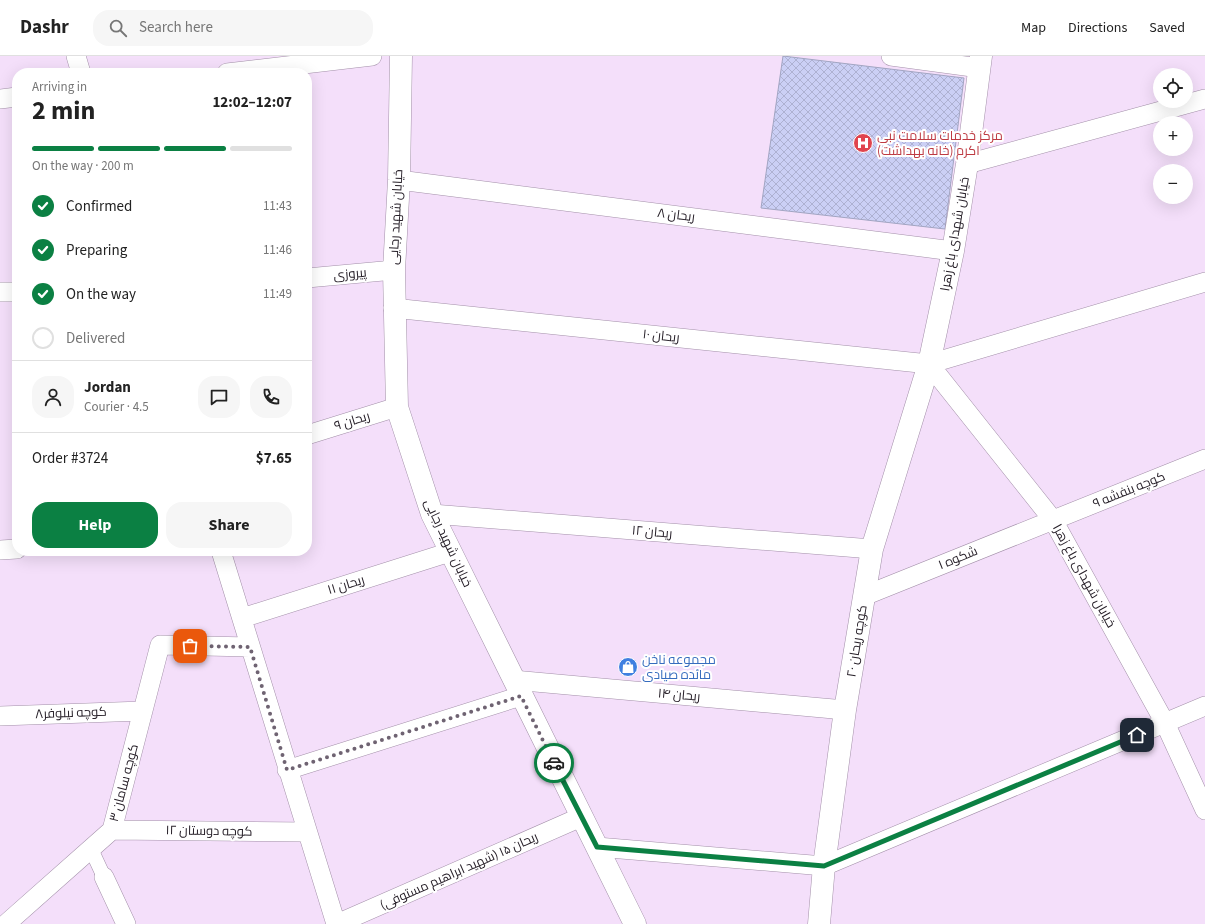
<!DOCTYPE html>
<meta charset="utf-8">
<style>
:root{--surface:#fff;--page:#f6f6f6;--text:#222;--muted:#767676;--line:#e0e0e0;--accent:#0b8043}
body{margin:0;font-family:"Source Sans 3",Cairo,sans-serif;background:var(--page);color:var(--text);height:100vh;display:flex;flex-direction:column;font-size:15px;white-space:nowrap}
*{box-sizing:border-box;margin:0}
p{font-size:13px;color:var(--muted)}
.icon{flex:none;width:22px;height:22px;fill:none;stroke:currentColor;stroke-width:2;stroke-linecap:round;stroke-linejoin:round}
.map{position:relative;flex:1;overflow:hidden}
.drawer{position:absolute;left:12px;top:12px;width:300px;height:488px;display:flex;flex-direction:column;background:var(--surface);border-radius:16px;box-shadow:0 4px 16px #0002}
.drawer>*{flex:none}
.buttons{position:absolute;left:1153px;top:12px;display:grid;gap:8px}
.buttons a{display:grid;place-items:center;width:40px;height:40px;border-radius:50%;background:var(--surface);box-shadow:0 4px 16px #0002;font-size:20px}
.pin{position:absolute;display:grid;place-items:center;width:34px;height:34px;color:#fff;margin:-17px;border-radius:8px;box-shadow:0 2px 6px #0006}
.courier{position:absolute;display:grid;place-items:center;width:40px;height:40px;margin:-20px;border:3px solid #0b8043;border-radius:50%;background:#fff;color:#222;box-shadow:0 1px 5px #0007}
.head em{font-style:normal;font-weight:700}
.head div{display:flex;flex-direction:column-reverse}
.head{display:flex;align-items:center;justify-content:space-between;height:68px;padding:0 20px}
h1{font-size:26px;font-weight:700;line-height:30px}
.bar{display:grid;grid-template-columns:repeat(4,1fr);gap:6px 4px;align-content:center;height:48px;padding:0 20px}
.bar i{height:5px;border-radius:3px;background:var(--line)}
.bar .current{background:var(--accent)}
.bar p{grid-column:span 4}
.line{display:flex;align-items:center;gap:10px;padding:0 20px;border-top:1px solid var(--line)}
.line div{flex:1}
.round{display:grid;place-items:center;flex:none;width:42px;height:42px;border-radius:16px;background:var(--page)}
ol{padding:0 20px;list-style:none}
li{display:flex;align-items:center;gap:12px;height:44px}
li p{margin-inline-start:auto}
li .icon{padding:4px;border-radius:50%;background:var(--accent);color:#fff;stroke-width:4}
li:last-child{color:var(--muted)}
li i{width:22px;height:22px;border:2px solid var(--line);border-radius:50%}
.button{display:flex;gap:8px;margin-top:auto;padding:8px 20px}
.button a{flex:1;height:46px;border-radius:16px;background:var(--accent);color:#fff;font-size:16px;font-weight:700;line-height:46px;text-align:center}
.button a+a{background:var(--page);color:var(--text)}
header{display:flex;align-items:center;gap:24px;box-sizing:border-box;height:56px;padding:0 20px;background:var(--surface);border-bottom:1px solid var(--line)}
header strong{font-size:19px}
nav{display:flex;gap:22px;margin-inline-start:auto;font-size:14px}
.search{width:280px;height:36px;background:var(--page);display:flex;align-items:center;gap:10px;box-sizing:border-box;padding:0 14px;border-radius:16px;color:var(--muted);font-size:15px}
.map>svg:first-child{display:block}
</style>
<header>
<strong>Dashr</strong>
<div class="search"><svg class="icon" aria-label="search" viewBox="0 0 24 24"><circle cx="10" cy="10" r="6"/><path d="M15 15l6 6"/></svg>Search here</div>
<nav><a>Map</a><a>Directions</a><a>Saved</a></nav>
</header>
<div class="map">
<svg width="1205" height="868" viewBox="0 0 1205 868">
<defs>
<pattern id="building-cross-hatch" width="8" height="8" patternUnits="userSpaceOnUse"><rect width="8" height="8" fill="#cbcff5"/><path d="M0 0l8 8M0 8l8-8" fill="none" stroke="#aeb1d2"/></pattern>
</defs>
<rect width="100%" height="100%" fill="#f4dffa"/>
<path fill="url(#building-cross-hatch)" stroke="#a2a5c2" d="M783 0 964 22 945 173 761 152Z"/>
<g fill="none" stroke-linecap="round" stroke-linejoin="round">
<g stroke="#a390a9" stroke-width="15">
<path id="pedestrian" d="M91 793 104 821"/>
</g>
<g stroke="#a390a9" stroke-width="20">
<path id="minor" d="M76 0 81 17
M891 0 980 12
M227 17 372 0
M0 43 17 41
M967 108 1205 43
M399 124 953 195
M307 222 394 214
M0 236H17
M393 252 929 308 1205 226
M929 308 1053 464 1165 667 1205 754
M307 379 397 351
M432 458 872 493
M0 494 17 493
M221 495 336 868
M864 540 1205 403
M242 562 450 496
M513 624 845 654
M0 660 143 655
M287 714 521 640
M112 774 306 776
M597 791 824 810 1205 650
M104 821 126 868
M6 868 112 774 160 589 250 591
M337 868 581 761"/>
</g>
<g stroke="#a390a9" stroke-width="23">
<path id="tertiary" d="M401 0 399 124 394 214 397 351 432 458 635 868
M819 868 824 810 845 654 872 493 929 308 953 195 967 108 981 0"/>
</g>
<use href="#pedestrian" stroke="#fff" stroke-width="14"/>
<use href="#minor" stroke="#fff" stroke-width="19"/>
<use href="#tertiary" stroke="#fff" stroke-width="22"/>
</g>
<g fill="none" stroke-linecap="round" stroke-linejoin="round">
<path stroke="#6f6372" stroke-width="4" stroke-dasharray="0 7.2" d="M190 590 250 591 287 714 521 640 554 707"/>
<path stroke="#0b8043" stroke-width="5" d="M554 707 597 791 824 810 1137 679"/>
</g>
<defs>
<g id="hospital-disc" transform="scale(1)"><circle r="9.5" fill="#e0444e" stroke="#fff"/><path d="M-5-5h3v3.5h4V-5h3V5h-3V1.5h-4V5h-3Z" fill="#fff"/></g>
<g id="shop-disc" transform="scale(1)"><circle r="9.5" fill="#3f7fe0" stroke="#fff"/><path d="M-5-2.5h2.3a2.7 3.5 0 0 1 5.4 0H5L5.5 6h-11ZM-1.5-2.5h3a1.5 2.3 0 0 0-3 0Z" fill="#fff"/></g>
</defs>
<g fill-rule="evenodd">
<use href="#hospital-disc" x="863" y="87"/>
<use href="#shop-disc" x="628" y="611"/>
</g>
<g text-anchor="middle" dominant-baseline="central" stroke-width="4" stroke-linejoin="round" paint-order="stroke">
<g font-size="13" fill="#be3a42" stroke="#fff" text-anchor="start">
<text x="877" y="80">مرکز خدمات سلامت نبی<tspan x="877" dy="15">اکرم (خانه بهداشت)</tspan></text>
</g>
<g font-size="13" fill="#272029" stroke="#fff">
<text transform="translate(676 159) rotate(7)">ریحان ۸</text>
<text transform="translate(396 161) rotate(-87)">خیابان شهید رجایی</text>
<text transform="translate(955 178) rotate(-80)">خیابان شهدای باغ‌ زهرا</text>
<text transform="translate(350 218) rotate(-5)">پیروزی</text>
<text transform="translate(661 280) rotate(6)">ریحان ۱۰</text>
<text transform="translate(352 365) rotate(-17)">ریحان ۹</text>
<text transform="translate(1129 434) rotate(-22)">کوچه بنفشه ۹</text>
<text transform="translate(652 476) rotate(5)">ریحان ۱۲</text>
<text transform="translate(448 487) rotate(65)">خیابان شهید رجایی</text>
<text transform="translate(958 502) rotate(-22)">شکوه ۱</text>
<text transform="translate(1084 520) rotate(61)">خیابان شهدای باغ زهرا</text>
<text transform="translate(346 529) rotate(-17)">ریحان ۱۱</text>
<text transform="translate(857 585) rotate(-81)">کوچه ریحان ۲۰</text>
<text transform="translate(679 639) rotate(5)">ریحان ۱۴</text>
<text transform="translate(71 657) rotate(-2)">کوچه نیلوفر۸</text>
<text transform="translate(124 727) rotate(-75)">کوچه سامان ۳</text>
<text transform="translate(209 775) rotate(1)">کوچه دوستان ۱۲</text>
<text transform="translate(459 815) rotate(-24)">ریحان ۱۵ (شهید ابراهیم مستوفی)</text>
</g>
<g font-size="13" fill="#366cbe" stroke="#fff" text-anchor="start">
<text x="642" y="604">مجموعه ناخن<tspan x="642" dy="15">مائده صیادی</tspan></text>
</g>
</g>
</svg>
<div class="buttons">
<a><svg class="icon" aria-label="locate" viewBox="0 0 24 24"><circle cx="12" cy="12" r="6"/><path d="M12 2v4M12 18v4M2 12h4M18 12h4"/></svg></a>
<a>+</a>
<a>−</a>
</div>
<div class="pin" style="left:190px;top:590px;background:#ea580c"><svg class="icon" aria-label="bag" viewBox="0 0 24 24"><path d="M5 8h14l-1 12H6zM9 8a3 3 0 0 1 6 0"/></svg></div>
<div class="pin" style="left:1137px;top:679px;background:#1f2937"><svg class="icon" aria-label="home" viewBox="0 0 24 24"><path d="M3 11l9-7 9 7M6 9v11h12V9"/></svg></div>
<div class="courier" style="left:554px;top:707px"><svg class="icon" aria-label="car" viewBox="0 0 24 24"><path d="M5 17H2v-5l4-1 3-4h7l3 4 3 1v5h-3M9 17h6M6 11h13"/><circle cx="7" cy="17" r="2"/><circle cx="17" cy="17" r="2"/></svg></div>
<section class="drawer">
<div class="head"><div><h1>2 min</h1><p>Arriving in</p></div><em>12:02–12:07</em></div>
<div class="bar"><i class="current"></i><i class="current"></i><i class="current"></i><i></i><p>On the way · 200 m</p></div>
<ol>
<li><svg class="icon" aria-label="check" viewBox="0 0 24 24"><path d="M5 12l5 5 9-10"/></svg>Confirmed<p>11:43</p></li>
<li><svg class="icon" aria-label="check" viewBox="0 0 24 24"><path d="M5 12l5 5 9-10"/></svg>Preparing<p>11:46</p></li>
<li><svg class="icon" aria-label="check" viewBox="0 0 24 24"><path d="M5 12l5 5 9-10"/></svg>On the way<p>11:49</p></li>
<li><i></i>Delivered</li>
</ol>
<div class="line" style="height:72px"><a class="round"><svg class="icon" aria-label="person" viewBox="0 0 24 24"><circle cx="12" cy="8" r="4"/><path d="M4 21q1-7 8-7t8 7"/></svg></a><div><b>Jordan</b><p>Courier · 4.5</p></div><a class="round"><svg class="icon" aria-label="chat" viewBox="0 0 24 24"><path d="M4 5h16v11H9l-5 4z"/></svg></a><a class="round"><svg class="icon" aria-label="phone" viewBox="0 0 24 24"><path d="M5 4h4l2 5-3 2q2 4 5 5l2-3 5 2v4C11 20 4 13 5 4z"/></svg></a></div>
<div class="line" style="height:52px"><div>Order #3724</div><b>$7.65</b></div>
<div class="button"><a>Help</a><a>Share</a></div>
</section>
</div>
